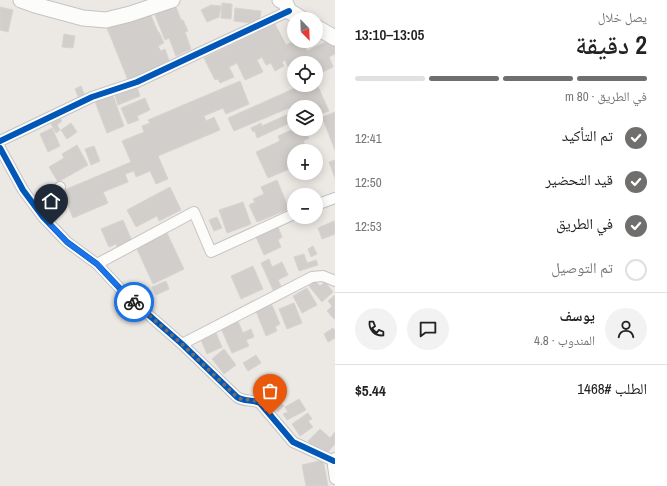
<!DOCTYPE html>
<html lang="ar">
<meta charset="utf-8">
<style>
:root{--surface:#fff;--page:#f2f2f2;--text:#222;--muted:#767676;--line:#e0e0e0;--accent:#706f6e}
body{margin:0;font-family:"Archivo Narrow","Noto Naskh Arabic",sans-serif;background:var(--page);color:var(--text);direction:rtl;height:100vh;display:flex;flex-direction:column;font-size:15px;white-space:nowrap}
*{box-sizing:border-box;margin:0}
p{font-size:13px;color:var(--muted)}
.icon{flex:none;width:22px;height:22px;fill:none;stroke:currentColor;stroke-width:2;stroke-linecap:round;stroke-linejoin:round}
.map{position:relative;flex:1;overflow:hidden;direction:ltr}
.details{display:flex;flex-direction:column;background:var(--surface);width:332px}
.details>*{flex:none}
.needle{width:26px;rotate:157deg}
.tools{position:absolute;left:287px;top:12px;display:grid;gap:8px}
.tools a{display:grid;place-items:center;width:36px;height:36px;border-radius:50%;background:var(--surface);box-shadow:0 2px 10px #0003;font-size:20px}
.pin{position:absolute;display:grid;place-items:center;width:34px;height:34px;color:#fff;margin:-41px -17px;border-radius:50% 50% 50% 0;rotate:-45deg;box-shadow:0 0 4px #0007}
.pin .icon{rotate:45deg}
.courier{position:absolute;display:grid;place-items:center;width:40px;height:40px;margin:-20px;border:3px solid #1a73e8;border-radius:50%;background:#fff;color:#222;box-shadow:0 1px 5px #0007}
.overview em{font-style:normal;font-weight:600}
.overview div{display:flex;flex-direction:column-reverse}
.overview{display:flex;align-items:center;justify-content:space-between;height:68px;padding:0 20px}
h1{font-size:26px;font-weight:600;line-height:30px}
.bar{display:grid;grid-template-columns:repeat(4,1fr);gap:6px 4px;align-content:center;height:48px;padding:0 20px}
.bar i{height:5px;border-radius:3px;background:var(--line)}
.bar .selected{background:var(--accent)}
.bar p{grid-column:span 4}
.line{display:flex;align-items:center;gap:10px;padding:0 20px;border-top:1px solid var(--line)}
.line div{flex:1}
.round{display:grid;place-items:center;flex:none;width:42px;height:42px;border-radius:21px;background:var(--page)}
ol{padding:0 20px;list-style:none}
li{display:flex;align-items:center;gap:12px;height:44px}
li p{margin-inline-start:auto}
li .icon{padding:4px;border-radius:50%;background:var(--accent);color:#fff;stroke-width:4}
li:last-child{color:var(--muted)}
li i{width:22px;height:22px;border:2px solid var(--line);border-radius:50%}
main{display:flex;flex:1;min-height:0}
.map>svg:first-child{display:block}
</style>
<main>
<section class="details">
<div class="overview"><div><h1>2 دقيقة</h1><p>يصل خلال</p></div><em>13:05–13:10</em></div>
<div class="bar"><i class="selected"></i><i class="selected"></i><i class="selected"></i><i></i><p>في الطريق · 80 m</p></div>
<ol>
<li><svg class="icon" aria-label="check" viewBox="0 0 24 24"><path d="M5 12l5 5 9-10"/></svg>تم التأكيد<p>12:41</p></li>
<li><svg class="icon" aria-label="check" viewBox="0 0 24 24"><path d="M5 12l5 5 9-10"/></svg>قيد التحضير<p>12:50</p></li>
<li><svg class="icon" aria-label="check" viewBox="0 0 24 24"><path d="M5 12l5 5 9-10"/></svg>في الطريق<p>12:53</p></li>
<li><i></i>تم التوصيل</li>
</ol>
<div class="line" style="height:72px"><a class="round"><svg class="icon" aria-label="person" viewBox="0 0 24 24"><circle cx="12" cy="8" r="4"/><path d="M4 21q1-7 8-7t8 7"/></svg></a><div><b>يوسف</b><p>المندوب · 4.8</p></div><a class="round"><svg class="icon" aria-label="chat" viewBox="0 0 24 24"><path d="M4 5h16v11H9l-5 4z"/></svg></a><a class="round"><svg class="icon" aria-label="phone" viewBox="0 0 24 24"><path d="M5 4h4l2 5-3 2q2 4 5 5l2-3 5 2v4C11 20 4 13 5 4z"/></svg></a></div>
<div class="line" style="height:52px"><div>الطلب #1468</div><b>$5.44</b></div>
</section>
<div class="map">
<svg width="335" height="486" viewBox="0 0 335 486">
<rect width="100%" height="100%" fill="#ece8e4"/>
<path fill="#d1cecb" stroke="#d7d4d0" d="M174 2 181 20H183L188 31 185 32 191 49 176 56 169 38 165 40 153 10Z
M222 3 232 4 231 19 221 18Z
M211 5 221 6 219 17 207 22 201 10Z
M0 7 13 10 8 32 0 30Z
M235 8 261 11 259 24 234 21Z
M149 11 158 32H159L164 43 158 46 161 51 165 49 170 63 128 80 107 28Z
M275 24 286 45 294 41H302L307 51 332 39 335 46V54L329 57 333 67 316 75V63H294V80L285 60 282 62 284 66 275 71 271 63 266 65 262 57 257 60 263 72 245 80 237 63 229 67 234 77 220 83 218 79 215 80 204 58Z
M64 34 75 36 73 48 62 47Z
M240 81 249 104 226 114 223 108 204 116 206 121 214 117 220 130 158 156 168 179 156 184 150 171 136 177 134 171 125 174 128 182 103 192 108 203 73 218 62 191 131 162 122 141 144 132 142 126 150 123 148 120Z
M316 82 329 111 316 116V107H294V121L257 138 255 131 253 132 251 128 261 123 262 126 291 113 289 108 234 131 228 118 302 85H316Z
M81 86 86 99 80 102 75 89Z
M137 87 140 96 118 105 115 96Z
M112 93 124 126 107 133 94 99Z
M145 98 150 110 137 116 139 120 128 124 121 108Z
M335 112V150L322 117Z
M60 118 62 121 57 125 60 130 56 133 51 124Z
M71 123 77 132 67 139 61 130Z
M52 128 60 146 48 152 40 134Z
M294 129H305L309 138 303 141 308 151H294V167L268 178 256 152 280 141 278 136Z
M77 145 88 165 58 182 49 167 64 158 62 154Z
M94 146 100 161 91 165 85 149Z
M335 160V178L329 162Z
M277 180 289 209 257 222 249 205 255 202 253 199 264 194 261 187Z
M170 187 181 210 159 221 157 216 136 227 127 210Z
M243 202 251 224 227 233 219 210Z
M217 217 222 228 214 231 209 220Z
M123 220 132 241 117 247 116 244 109 247 101 229Z
M334 221 335 224V234L322 239 318 228Z
M278 227 282 237 278 240 281 247 264 255 256 237Z
M167 233 184 269 153 284 136 247Z
M313 246 317 254 311 257 308 249Z
M304 254 307 263 316 260 318 265 299 271 294 257Z
M269 259 272 267 282 262 288 275 278 280 281 286 273 290 261 263Z
M253 266 263 289 241 299 231 276Z
M166 281 169 289 156 295 152 287Z
M315 281 320 286 325 282 333 292 322 302 309 286Z
M307 288 317 305 302 313 293 296Z
M335 295V318L334 319 327 311 332 306 328 301Z
M294 303 302 323 287 329 279 309Z
M272 305 280 324 275 327 277 331 266 336 256 311Z
M237 319 243 333 251 329 254 337 246 340 249 346 232 353 220 326Z
M333 328 335 331V338L328 342 324 334Z
M216 333 222 347 207 354 201 340Z
M224 349 236 365 224 374 212 359Z
M256 355 261 363 248 371 243 363Z
M268 395 272 401 264 406 260 401Z
M299 399 306 410 287 420 283 414 288 412 285 407Z
M278 400 284 406 278 412 272 407Z
M308 413 312 419 308 421 313 427 300 436 292 424Z
M320 429 330 438 335 432V444L327 453 320 447 317 450 308 441Z
M323 460 328 486H306L302 465Z"/>
<g fill="none" stroke-linecap="round" stroke-linejoin="round">
<g stroke="#c5c4c5" stroke-width="12">
<path id="minor" d="M0 141 92 97 137 82 289 11
M0 148 23 190 43 217 67 242 97 264 127 296 182 344 237 397C244 402 252 399 260 403L293 442 334 461
M316 205 335 198
M43 217 60 187
M97 264 194 212 211 252 294 214
M182 344 312 277 323 276 335 281
M335 458 333 466 335 479"/>
</g>
<g stroke="#c5c4c5" stroke-width="17">
<path id="secondary" d="M21 0 35 5 83 18 106 20 130 14 172 0
M280 0 285 2 289 11 302 19
M316 27 335 38"/>
</g>
<use href="#minor" stroke="#fcfcfb" stroke-width="10"/>
<use href="#secondary" stroke="#fcfcfb" stroke-width="15"/>
<g stroke="#fff" stroke-width="8">
<path id="cycleway" d="M0 141 92 97 137 82 289 11
M0 148 23 190 43 217 67 242 97 264 127 296 182 344 237 397C244 402 252 399 260 403L293 442 334 461"/>
</g>
<use href="#cycleway" stroke="#0057b8" stroke-width="6"/>
</g>
<g fill="none" stroke-linecap="round" stroke-linejoin="round">
<path stroke="#706f6e" stroke-width="4" stroke-dasharray="0 7.2" d="M134 302 182 344 237 397C244 401 249 399 256 401 262 403 266 410 270 415"/>
<path stroke="#1a73e8" stroke-width="5" d="M51 225 67 242 97 264 127 296 134 302"/>
</g>
</svg>
<div class="tools">
<a><svg class="needle" viewBox="-14 -14 28 28"><path d="M0-13l5 13h-10z" fill="#e53935"/><path d="M0 13l5-13h-10z" fill="#767676"/></svg></a>
<a><svg class="icon" aria-label="locate" viewBox="0 0 24 24"><circle cx="12" cy="12" r="6"/><path d="M12 2v4M12 18v4M2 12h4M18 12h4"/></svg></a>
<a><svg class="icon" aria-label="layers" viewBox="0 0 24 24"><path d="M12 4l9 5-9 5-9-5zM3 14l9 5 9-5"/></svg></a>
<a>+</a>
<a>−</a>
</div>
<div class="pin" style="left:270px;top:415px;background:#ea580c"><svg class="icon" aria-label="bag" viewBox="0 0 24 24"><path d="M5 8h14l-1 12H6zM9 8a3 3 0 0 1 6 0"/></svg></div>
<div class="pin" style="left:51px;top:225px;background:#1f2937"><svg class="icon" aria-label="home" viewBox="0 0 24 24"><path d="M3 11l9-7 9 7M6 9v11h12V9"/></svg></div>
<div class="courier" style="left:134px;top:302px"><svg class="icon" aria-label="bike" viewBox="0 0 24 24"><circle cx="6" cy="16" r="4"/><circle cx="18" cy="16" r="4"/><path d="M6 16l4-8h5l3 8M10 8l3 8H6M13 5h3"/></svg></div>
</div>
</main>
